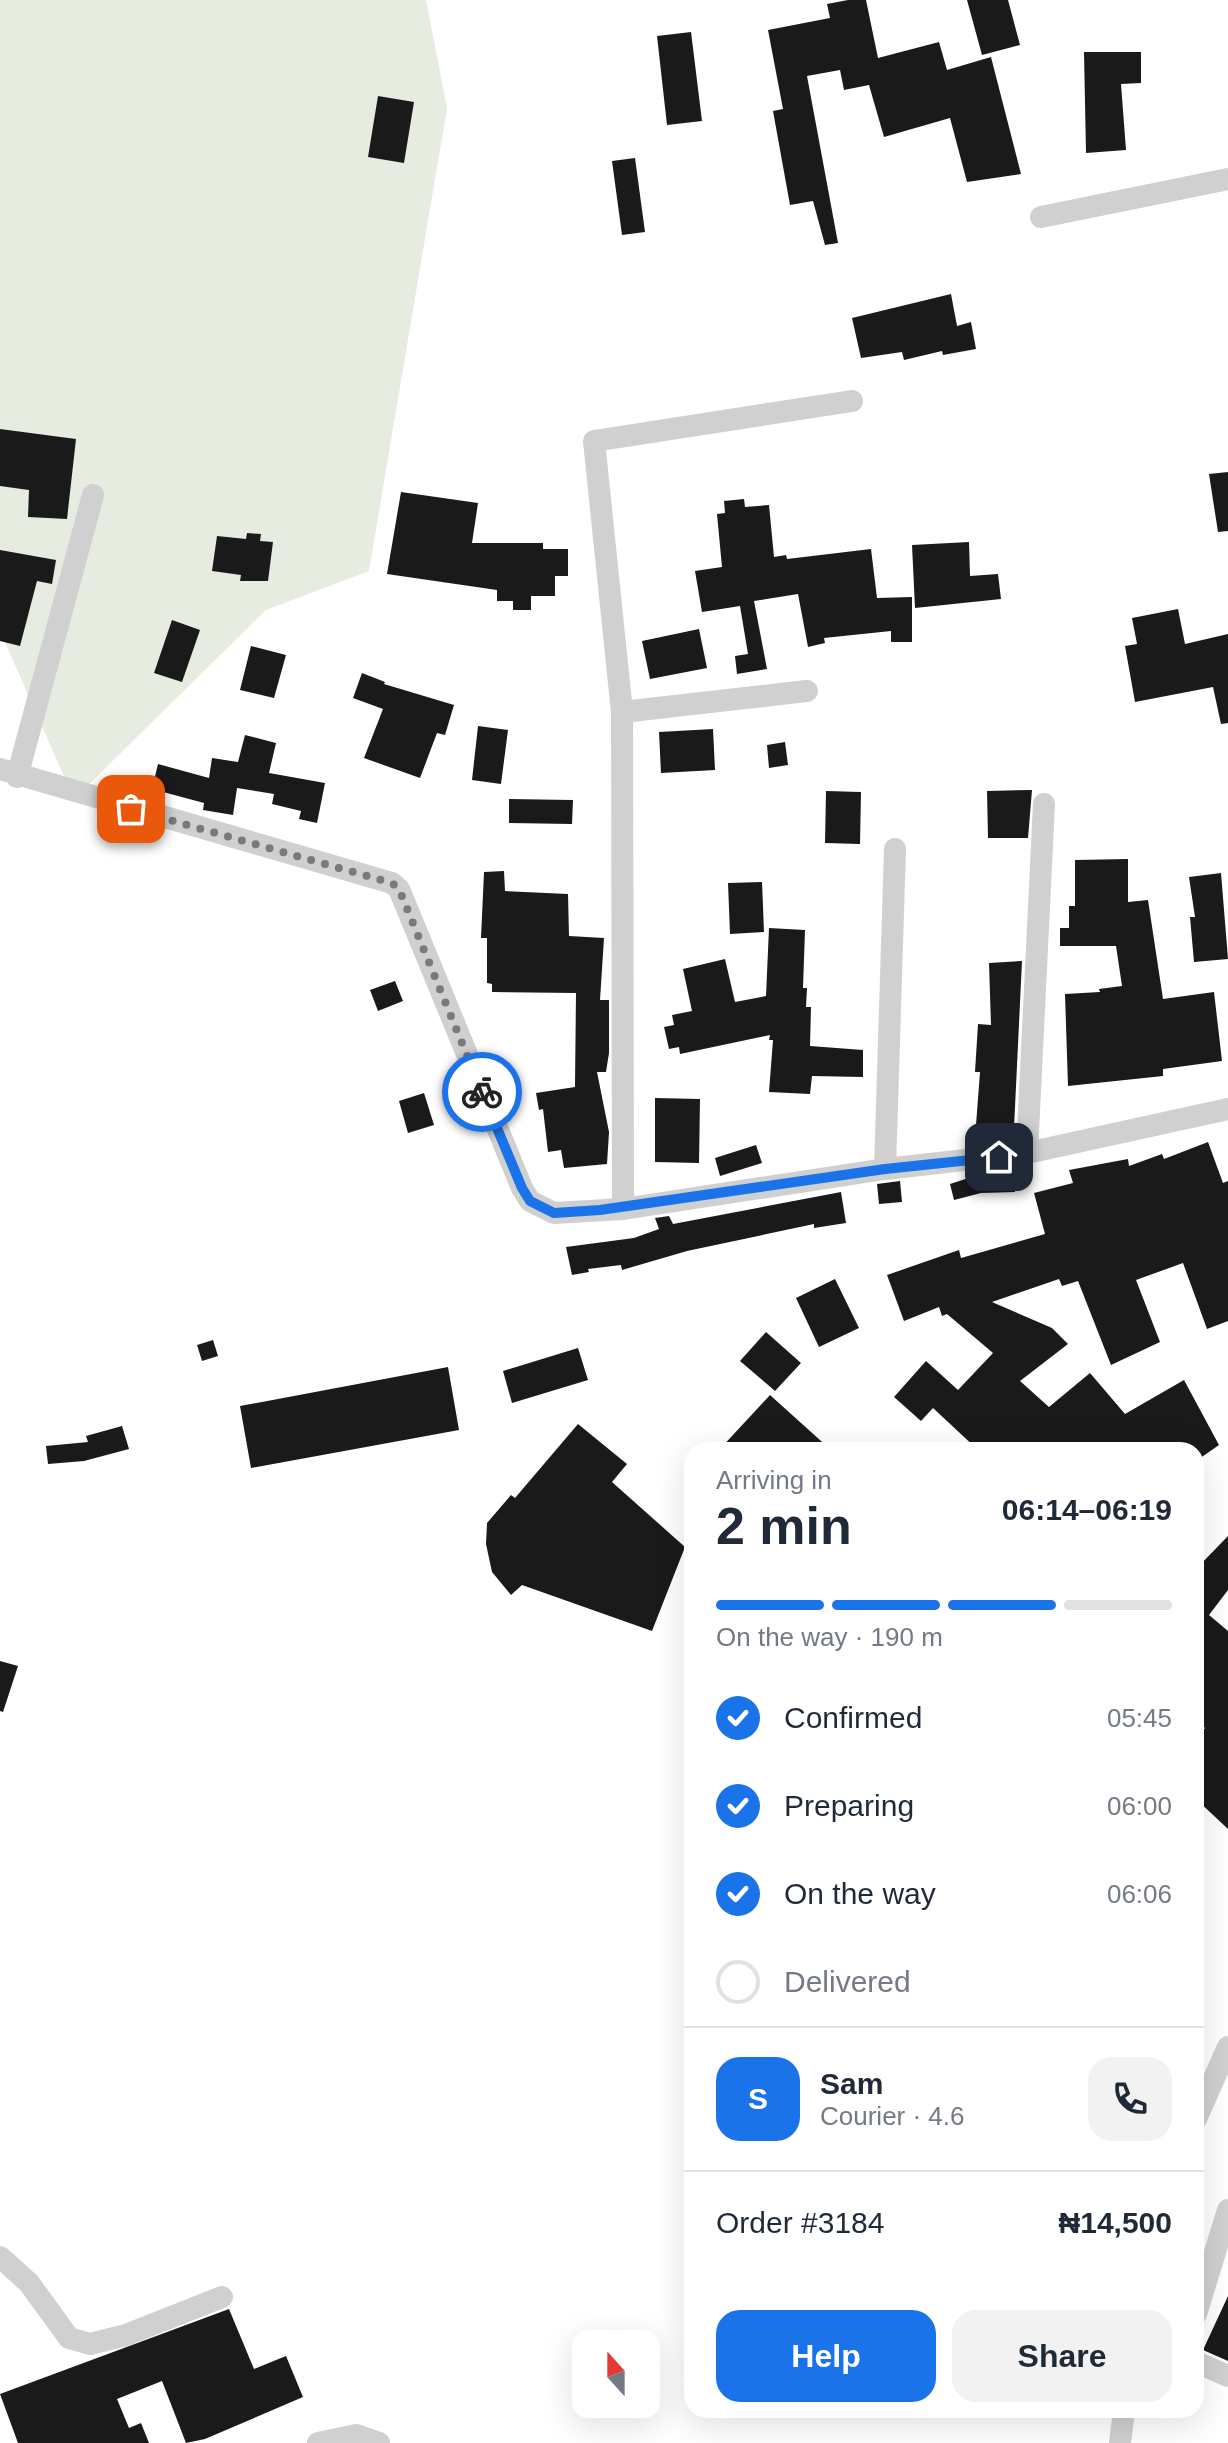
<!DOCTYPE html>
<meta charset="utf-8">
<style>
:root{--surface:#fff;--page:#f2f2f3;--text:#1f2937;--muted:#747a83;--line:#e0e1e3;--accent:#1a73e8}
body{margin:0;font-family:Helvetica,sans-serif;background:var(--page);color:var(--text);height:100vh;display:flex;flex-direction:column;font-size:30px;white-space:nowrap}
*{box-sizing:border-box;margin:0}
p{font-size:26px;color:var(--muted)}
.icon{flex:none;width:44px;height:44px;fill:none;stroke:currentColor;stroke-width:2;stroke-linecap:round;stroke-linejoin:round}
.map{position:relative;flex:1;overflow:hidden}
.sheet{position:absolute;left:684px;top:1442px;width:520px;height:976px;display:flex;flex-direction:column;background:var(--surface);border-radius:24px;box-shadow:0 8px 32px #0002}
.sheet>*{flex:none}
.needle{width:52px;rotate:339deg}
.buttons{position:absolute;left:572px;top:2330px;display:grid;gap:16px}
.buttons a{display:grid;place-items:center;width:88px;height:88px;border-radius:16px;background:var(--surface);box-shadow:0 8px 32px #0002;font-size:40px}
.pin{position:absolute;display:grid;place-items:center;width:68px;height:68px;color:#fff;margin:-34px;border-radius:16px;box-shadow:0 4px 12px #0006}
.courier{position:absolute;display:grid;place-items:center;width:80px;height:80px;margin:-40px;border:6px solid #1a73e8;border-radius:50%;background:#fff;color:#222;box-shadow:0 2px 10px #0007}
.headline em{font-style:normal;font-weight:700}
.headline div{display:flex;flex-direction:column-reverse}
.headline{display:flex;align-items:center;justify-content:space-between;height:136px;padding:0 32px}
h1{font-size:52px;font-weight:700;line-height:60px}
.bar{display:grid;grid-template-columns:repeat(4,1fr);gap:12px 8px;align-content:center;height:96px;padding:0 32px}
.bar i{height:10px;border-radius:6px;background:var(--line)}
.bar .active{background:var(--accent)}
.bar p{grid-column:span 4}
.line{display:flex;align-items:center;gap:20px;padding:0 32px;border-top:2px solid var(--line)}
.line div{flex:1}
.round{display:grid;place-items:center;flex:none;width:84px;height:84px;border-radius:24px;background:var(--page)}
ol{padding:0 32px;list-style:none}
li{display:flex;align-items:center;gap:24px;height:88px}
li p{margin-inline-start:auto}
li .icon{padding:8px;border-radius:50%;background:var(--accent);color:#fff;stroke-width:4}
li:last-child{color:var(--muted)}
li i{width:44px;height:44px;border:4px solid var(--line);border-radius:50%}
.cta{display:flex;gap:16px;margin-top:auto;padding:16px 32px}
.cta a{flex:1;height:92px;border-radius:24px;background:var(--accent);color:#fff;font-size:32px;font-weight:700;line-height:92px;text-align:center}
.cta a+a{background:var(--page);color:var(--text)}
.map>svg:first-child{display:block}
</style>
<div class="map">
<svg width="1228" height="2443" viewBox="0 0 1228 2443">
<rect width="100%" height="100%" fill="#fff"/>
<path fill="#e6ecdf" d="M0 0H426L447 108 369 571 266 610 74 799 0 631Z"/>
<path fill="#1a1a1a" d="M848 0H866L878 58 939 42 947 70 991 57 1021 174 967 182 950 118 884 137 869 85 844 90 840 70 807 76 838 243 825 245 813 201 790 205 773 111 783 109 768 30 830 18 827 4Z
M967 0H1008L1020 45 982 55Z
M691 32 702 121 667 125 657 36Z
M1084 52H1141V83L1121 84 1126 150 1086 153Z
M378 96 414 102 404 163 368 157Z
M635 158 645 232 622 235 612 161Z
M951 294 957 326 971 322 976 349 943 355 942 351 904 360 902 352 861 358 852 318Z
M0 429 76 439 67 519 28 517 29 490 0 486Z
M1228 472V531L1218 532 1209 474Z
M401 492 478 503 472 543H543V549H568V576H555V596H531V610H513V601H497V590L387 574Z
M744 499 745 507 769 505 774 557 786 555 787 559 871 549 877 598 912 597V642H891V631L824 638 825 643 808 647 798 594 754 601 767 669 737 674 735 656 748 654 740 606 702 612 695 571 722 567 717 514 725 513 724 501Z
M247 533 261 534 260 541 273 542 268 581H240L241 575 212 571 217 536 246 539Z
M969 542 970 576 998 574 1001 599 915 608 912 545Z
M0 550 56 560 52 584 37 581 20 646 0 641Z
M1178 609 1185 644 1228 634V723L1221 724 1213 687 1135 702 1125 646 1137 644 1132 618Z
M172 620 200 630 182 682 154 673Z
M699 629 707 668 650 679 642 641Z
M251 646 286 655 274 698 240 690Z
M362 673 385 682 384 684 454 705 445 735 437 733 420 778 364 758 383 709 353 698Z
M478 726 508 730 501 784 472 780Z
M713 729 715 770 661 773 659 732Z
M245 735 276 743 269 773 325 783 317 823 299 819 301 811 272 804 274 794 237 788 233 815 203 810 204 803 152 789 158 764 209 778 212 758 238 762Z
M785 742 788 765 769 768 767 745Z
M1032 790 1028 838H988L987 791Z
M826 791 861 792 860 844 825 843Z
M509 799 573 800 572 824 509 823Z
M1128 859V902L1148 900 1163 999 1214 992 1222 1061 1163 1069V1076L1068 1086 1065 994 1100 992 1099 989 1122 986 1116 946H1060V928H1069V906H1075V860Z
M504 871 505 891 568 894 569 936 604 938 600 1000H609V1053L606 1072H597L609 1132 607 1164 564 1168 561 1150 548 1152 543 1109 539 1110 536 1093 575 1087 576 993 492 992V984L487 983V938H481L484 872Z
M1221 873 1228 959 1194 962 1190 917H1195L1189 877Z
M762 882 764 932 730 934 728 883Z
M769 928 805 930 803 988H807L806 1007H811L810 1046 863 1050V1077L812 1076 810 1094 769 1092 773 1040H769L770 1035 680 1054 679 1047 669 1049 664 1027 674 1025 672 1015 692 1011 683 969 725 959 735 1002 766 996Z
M1022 961 1014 1128 976 1125 980 1072H975L978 1024 991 1025 989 963Z
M395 981 403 1001 378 1011 370 990Z
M424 1093 434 1125 408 1133 399 1101Z
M655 1098 700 1099 699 1163 655 1162Z
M1208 1142 1223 1183 1228 1181V1321L1207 1329 1183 1263 1136 1280 1160 1342 1111 1365 1078 1281 1062 1286 1059 1279 992 1302 1052 1328 1068 1344 1020 1381 1049 1407 1090 1373 1125 1414 1184 1380 1219 1445 1196 1461V1450H978L933 1408 921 1421 894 1397 926 1361 958 1390 993 1353 947 1314 942 1316 939 1307 904 1321 887 1275 959 1250 961 1258 1045 1234 1034 1193 1073 1183 1069 1170 1128 1159 1129 1166 1162 1154 1164 1159Z
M756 1145 762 1163 720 1176 715 1158Z
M1016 1173 1015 1192 981 1193 954 1200 950 1184 981 1174Z
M900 1181 902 1202 879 1204 877 1184Z
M841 1192 846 1223 814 1228V1224L687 1251 622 1270 621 1265 588 1269 589 1272 572 1275 566 1247 634 1238 659 1229 655 1218 669 1216 673 1224Z
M835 1279 859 1328 819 1347 796 1298Z
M766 1332 801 1363 775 1391 740 1361Z
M213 1340 218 1356 202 1361 197 1345Z
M578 1348 588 1380 512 1403 503 1371Z
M448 1367 459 1430 251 1468 240 1406Z
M770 1395 831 1450H719Z
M578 1424 627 1464 612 1482 685 1547 652 1631 522 1585 511 1595 492 1572 486 1544 487 1523 511 1495 515 1498Z
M122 1426 129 1449 84 1461 48 1464 46 1446 88 1442 86 1436Z
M1228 1536V1590L1209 1615 1228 1631V1829L1196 1799V1739L1205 1728 1196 1719V1569Z
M0 1661 18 1666 3 1712 0 1711Z
M1228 2296V2361L1203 2350Z
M229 2309 254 2369 286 2356 303 2397 205 2439 186 2443 162 2381 117 2399 129 2428 141 2423 149 2443H18L0 2394Z"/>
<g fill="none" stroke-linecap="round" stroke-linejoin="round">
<path stroke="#d0d0d0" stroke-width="22" d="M1041 217 1228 179
M622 712 807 691
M0 769 392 883 399 889 522 1188 530 1201 554 1213 623 1209 885 1169 1027 1153 1228 1109
M17 777 93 495
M1027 1153 1044 804
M885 1169 895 849
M623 1209 622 712 594 441 852 401
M1196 2119 1228 2047
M0 2257 29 2283 69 2338 90 2344 126 2335 222 2297
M1196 2314 1228 2210
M1196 2362 1228 2376
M318 2443 356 2435 379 2443
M1120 2443 1124 2410"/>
</g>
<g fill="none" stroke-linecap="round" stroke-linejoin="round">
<path stroke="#7a7a7a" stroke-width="8" stroke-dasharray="0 14.4" d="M131 809 392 883 399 889 482 1092"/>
<path stroke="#1a73e8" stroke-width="10" d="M482 1092 522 1188 530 1201 554 1213 600 1210 885 1169 999 1157"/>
</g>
</svg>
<div class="buttons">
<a><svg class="needle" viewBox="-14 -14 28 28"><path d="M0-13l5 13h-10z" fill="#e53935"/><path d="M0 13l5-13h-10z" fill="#747a83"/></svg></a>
</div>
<div class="pin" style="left:131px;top:809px;background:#ea580c"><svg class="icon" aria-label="bag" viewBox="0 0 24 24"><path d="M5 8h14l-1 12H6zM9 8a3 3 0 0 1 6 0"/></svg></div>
<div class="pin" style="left:999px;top:1157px;background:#1f2937"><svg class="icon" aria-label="home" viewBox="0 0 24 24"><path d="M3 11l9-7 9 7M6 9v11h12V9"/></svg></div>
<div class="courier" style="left:482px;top:1092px"><svg class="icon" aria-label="bike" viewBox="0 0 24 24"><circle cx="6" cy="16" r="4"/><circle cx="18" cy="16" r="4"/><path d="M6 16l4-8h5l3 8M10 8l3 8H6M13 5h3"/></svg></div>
<section class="sheet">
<div class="headline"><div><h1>2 min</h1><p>Arriving in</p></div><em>06:14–06:19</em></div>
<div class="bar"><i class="active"></i><i class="active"></i><i class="active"></i><i></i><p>On the way · 190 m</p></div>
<ol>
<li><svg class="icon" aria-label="check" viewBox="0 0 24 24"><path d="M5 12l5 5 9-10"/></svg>Confirmed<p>05:45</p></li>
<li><svg class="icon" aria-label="check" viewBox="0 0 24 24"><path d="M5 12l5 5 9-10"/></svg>Preparing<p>06:00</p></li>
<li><svg class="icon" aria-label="check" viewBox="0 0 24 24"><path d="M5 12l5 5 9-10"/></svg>On the way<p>06:06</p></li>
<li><i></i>Delivered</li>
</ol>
<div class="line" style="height:144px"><b class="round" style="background:var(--accent);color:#fff">S</b><div><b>Sam</b><p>Courier · 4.6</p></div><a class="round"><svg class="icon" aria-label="phone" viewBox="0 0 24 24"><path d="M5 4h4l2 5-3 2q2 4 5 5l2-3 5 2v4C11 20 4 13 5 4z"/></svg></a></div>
<div class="line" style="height:104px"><div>Order #3184</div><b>₦14,500</b></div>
<div class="cta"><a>Help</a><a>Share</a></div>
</section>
</div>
